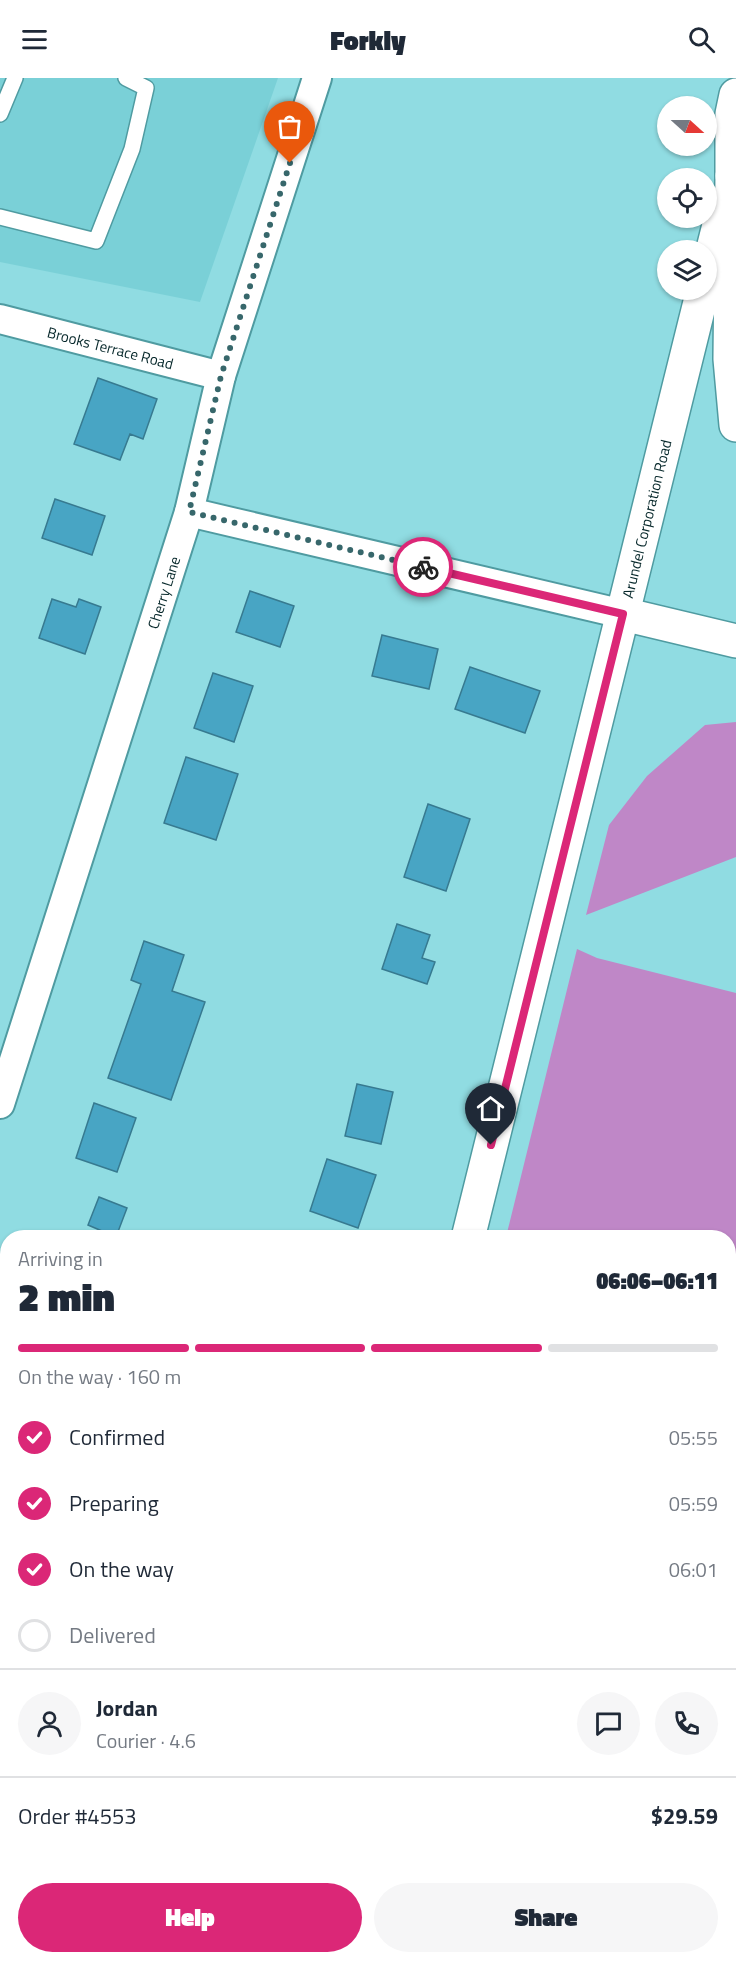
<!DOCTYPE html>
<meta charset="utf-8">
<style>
:root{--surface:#fff;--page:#f6f6f7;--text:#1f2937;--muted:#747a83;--line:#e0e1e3;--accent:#db2777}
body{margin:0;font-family:"Titillium Web",sans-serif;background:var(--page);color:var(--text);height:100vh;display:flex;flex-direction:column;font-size:22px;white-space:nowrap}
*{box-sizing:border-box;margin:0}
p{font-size:20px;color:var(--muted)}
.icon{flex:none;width:33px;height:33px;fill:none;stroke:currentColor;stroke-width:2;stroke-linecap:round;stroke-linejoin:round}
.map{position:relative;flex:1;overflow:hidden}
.side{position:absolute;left:0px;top:1152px;width:736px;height:734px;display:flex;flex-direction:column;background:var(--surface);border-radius:24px 24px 0 0;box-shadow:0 2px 4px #0004}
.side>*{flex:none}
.needle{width:39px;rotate:111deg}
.controls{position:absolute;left:657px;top:18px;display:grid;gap:12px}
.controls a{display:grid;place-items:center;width:60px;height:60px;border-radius:50%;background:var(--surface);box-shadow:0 2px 4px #0004;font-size:30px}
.pin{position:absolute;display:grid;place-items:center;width:51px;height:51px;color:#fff;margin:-62px -26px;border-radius:50% 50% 50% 0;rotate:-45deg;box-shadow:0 0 6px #0007}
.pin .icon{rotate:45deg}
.courier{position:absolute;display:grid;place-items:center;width:60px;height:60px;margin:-30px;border:4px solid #db2777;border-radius:50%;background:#fff;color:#222;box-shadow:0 2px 8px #0007}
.head em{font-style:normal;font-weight:800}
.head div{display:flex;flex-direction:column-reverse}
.head{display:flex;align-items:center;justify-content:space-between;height:102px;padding:0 18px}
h1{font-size:39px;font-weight:800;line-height:45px}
.bar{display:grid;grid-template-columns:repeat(4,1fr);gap:9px 6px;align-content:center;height:72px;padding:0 18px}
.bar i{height:8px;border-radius:4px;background:var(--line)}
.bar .active{background:var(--accent)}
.bar p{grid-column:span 4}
.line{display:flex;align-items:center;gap:15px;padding:0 18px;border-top:2px solid var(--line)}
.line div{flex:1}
.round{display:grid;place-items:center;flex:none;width:63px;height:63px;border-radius:32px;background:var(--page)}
ol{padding:0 18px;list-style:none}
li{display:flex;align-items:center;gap:18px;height:66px}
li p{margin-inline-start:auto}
li .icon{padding:6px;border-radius:50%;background:var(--accent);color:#fff;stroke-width:4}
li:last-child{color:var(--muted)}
li i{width:33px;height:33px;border:3px solid var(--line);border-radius:50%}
.primary-button{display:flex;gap:12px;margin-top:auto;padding:12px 18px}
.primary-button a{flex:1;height:69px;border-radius:36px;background:var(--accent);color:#fff;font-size:24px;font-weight:800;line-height:69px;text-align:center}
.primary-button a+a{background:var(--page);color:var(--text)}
header{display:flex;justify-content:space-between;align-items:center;height:78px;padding:0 18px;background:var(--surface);font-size:27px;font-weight:800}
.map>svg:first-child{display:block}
</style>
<header><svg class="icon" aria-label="menu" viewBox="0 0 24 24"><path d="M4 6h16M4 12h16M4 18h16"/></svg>Forkly<svg class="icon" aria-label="search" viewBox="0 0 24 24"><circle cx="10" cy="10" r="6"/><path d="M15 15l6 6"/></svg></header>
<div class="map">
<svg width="736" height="1885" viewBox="0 0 736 1885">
<rect width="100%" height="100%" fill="#90dce2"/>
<path fill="#7ad0d7" d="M0 0H278L200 224 0 184Z"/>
<path fill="#bf87c7" d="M736 644V779L586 837 609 747 647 698 705 647Z
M577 871 597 880 736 915V1201L729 1199V1160L506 1159Z"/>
<path fill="#48a5c4" stroke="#377a90" stroke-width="1.5" d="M98 300 157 321 143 361 130 356 120 382 74 366Z
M55 421 105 438 92 477 42 460Z
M250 513 294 528 280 569 236 554Z
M52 521 76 529 79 521 101 529 85 576 39 560Z
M382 557 438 571 429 611 372 598Z
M470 589 540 613 525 655 455 631Z
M213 595 253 608 234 664 194 650Z
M186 679 238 696 216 762 164 745Z
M428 726 470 741 446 813 404 799Z
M397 846 430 857 422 880 435 884 427 906 382 891Z
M144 863 184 877 172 913 205 924 171 1022 108 1000 141 906 131 902Z
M357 1006 393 1014 381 1066 345 1058Z
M94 1025 136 1040 117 1094 76 1080Z
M327 1081 376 1097 358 1150 310 1133Z
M99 1119 127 1130 116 1159 88 1147Z
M4 1217 8 1218V1251L0 1248V1229Z
M6 1259H8V1312L0 1310V1278Z
M0 1346 8 1349V1402L0 1399Z
M729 1662 736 1666V1754L729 1766Z
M343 1878H453L451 1885H341Z
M552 1878H647L644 1885H550Z"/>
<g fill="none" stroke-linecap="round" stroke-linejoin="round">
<g stroke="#4f9ba1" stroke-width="18">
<path id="lane" d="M0 36 15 0
M0 139 96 163 132 71 146 10 126 0"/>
</g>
<g stroke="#4f9ba1" stroke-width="32">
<g id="street">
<path id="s1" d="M0 241 221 298"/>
<path d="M189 434 623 536"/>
<path id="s2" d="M0 1026 189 434 221 298 317 0"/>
</g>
</g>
<g stroke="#4f9ba1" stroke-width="36">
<g id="secondary">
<path d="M706 199 725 123"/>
<path id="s3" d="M468 1160 703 212"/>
<path d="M287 1885 289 1878"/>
</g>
</g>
<g stroke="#4f9ba1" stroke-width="36">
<path id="primary" d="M732 98V36L736 17"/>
</g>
<g stroke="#4f9ba1" stroke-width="36">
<path id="highway" d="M732 98 730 281 736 347
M623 536 736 563"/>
</g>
<use href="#lane" stroke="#fff" stroke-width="15"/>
<use href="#street" stroke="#fff" stroke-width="28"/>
<use href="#secondary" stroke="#fff" stroke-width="33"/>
<use href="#primary" stroke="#fff" stroke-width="33"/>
<use href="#highway" stroke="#fff" stroke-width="33"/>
</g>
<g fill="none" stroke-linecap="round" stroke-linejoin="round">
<path stroke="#37676b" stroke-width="6" stroke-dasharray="0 10.8" d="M290 85 221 298 189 434 423 489"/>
<path stroke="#db2777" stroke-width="8" d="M423 489 623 536 491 1067"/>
</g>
<g text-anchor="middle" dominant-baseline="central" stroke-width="5" stroke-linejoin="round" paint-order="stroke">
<g font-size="15" fill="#07282b" stroke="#9de9f0">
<text stroke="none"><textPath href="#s1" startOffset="114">Brooks Terrace Road</textPath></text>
<text stroke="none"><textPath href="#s3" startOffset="741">Arundel Corporation Road</textPath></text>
<text stroke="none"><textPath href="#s2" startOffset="537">Cherry Lane</textPath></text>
</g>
</g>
</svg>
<div class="controls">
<a><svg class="needle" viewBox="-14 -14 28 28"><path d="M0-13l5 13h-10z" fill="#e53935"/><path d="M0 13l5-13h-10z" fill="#747a83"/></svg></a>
<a><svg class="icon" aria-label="locate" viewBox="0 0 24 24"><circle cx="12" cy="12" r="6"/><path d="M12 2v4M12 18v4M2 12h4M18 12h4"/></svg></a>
<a><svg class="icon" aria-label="layers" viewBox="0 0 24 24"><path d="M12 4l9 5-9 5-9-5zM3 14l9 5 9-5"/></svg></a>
</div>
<div class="pin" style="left:290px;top:85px;background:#ea580c"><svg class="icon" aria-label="bag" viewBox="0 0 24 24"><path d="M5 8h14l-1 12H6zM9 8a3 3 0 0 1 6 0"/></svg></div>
<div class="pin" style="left:491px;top:1067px;background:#1f2937"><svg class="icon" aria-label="home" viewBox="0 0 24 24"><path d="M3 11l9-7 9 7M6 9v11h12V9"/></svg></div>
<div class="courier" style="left:423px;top:489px"><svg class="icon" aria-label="bike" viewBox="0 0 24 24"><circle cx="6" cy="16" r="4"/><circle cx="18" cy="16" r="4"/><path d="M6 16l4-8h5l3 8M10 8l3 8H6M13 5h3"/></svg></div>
<section class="side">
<div class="head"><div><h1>2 min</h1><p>Arriving in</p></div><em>06:06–06:11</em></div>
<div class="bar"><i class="active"></i><i class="active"></i><i class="active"></i><i></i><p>On the way · 160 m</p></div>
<ol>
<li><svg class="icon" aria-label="check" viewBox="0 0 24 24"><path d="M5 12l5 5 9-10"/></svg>Confirmed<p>05:55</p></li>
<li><svg class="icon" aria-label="check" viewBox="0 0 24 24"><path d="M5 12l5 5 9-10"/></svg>Preparing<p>05:59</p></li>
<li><svg class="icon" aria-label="check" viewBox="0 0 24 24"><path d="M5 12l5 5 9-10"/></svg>On the way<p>06:01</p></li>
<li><i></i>Delivered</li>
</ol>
<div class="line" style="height:108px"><a class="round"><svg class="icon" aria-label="person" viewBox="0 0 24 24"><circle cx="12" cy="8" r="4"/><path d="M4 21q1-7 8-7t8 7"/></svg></a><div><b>Jordan</b><p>Courier · 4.6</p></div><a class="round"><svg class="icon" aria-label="chat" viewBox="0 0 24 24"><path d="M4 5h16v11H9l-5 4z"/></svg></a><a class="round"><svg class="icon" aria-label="phone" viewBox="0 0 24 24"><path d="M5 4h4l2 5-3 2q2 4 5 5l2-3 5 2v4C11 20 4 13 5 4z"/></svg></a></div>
<div class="line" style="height:78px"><div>Order #4553</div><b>$29.59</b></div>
<div class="primary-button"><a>Help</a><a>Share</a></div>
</section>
</div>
